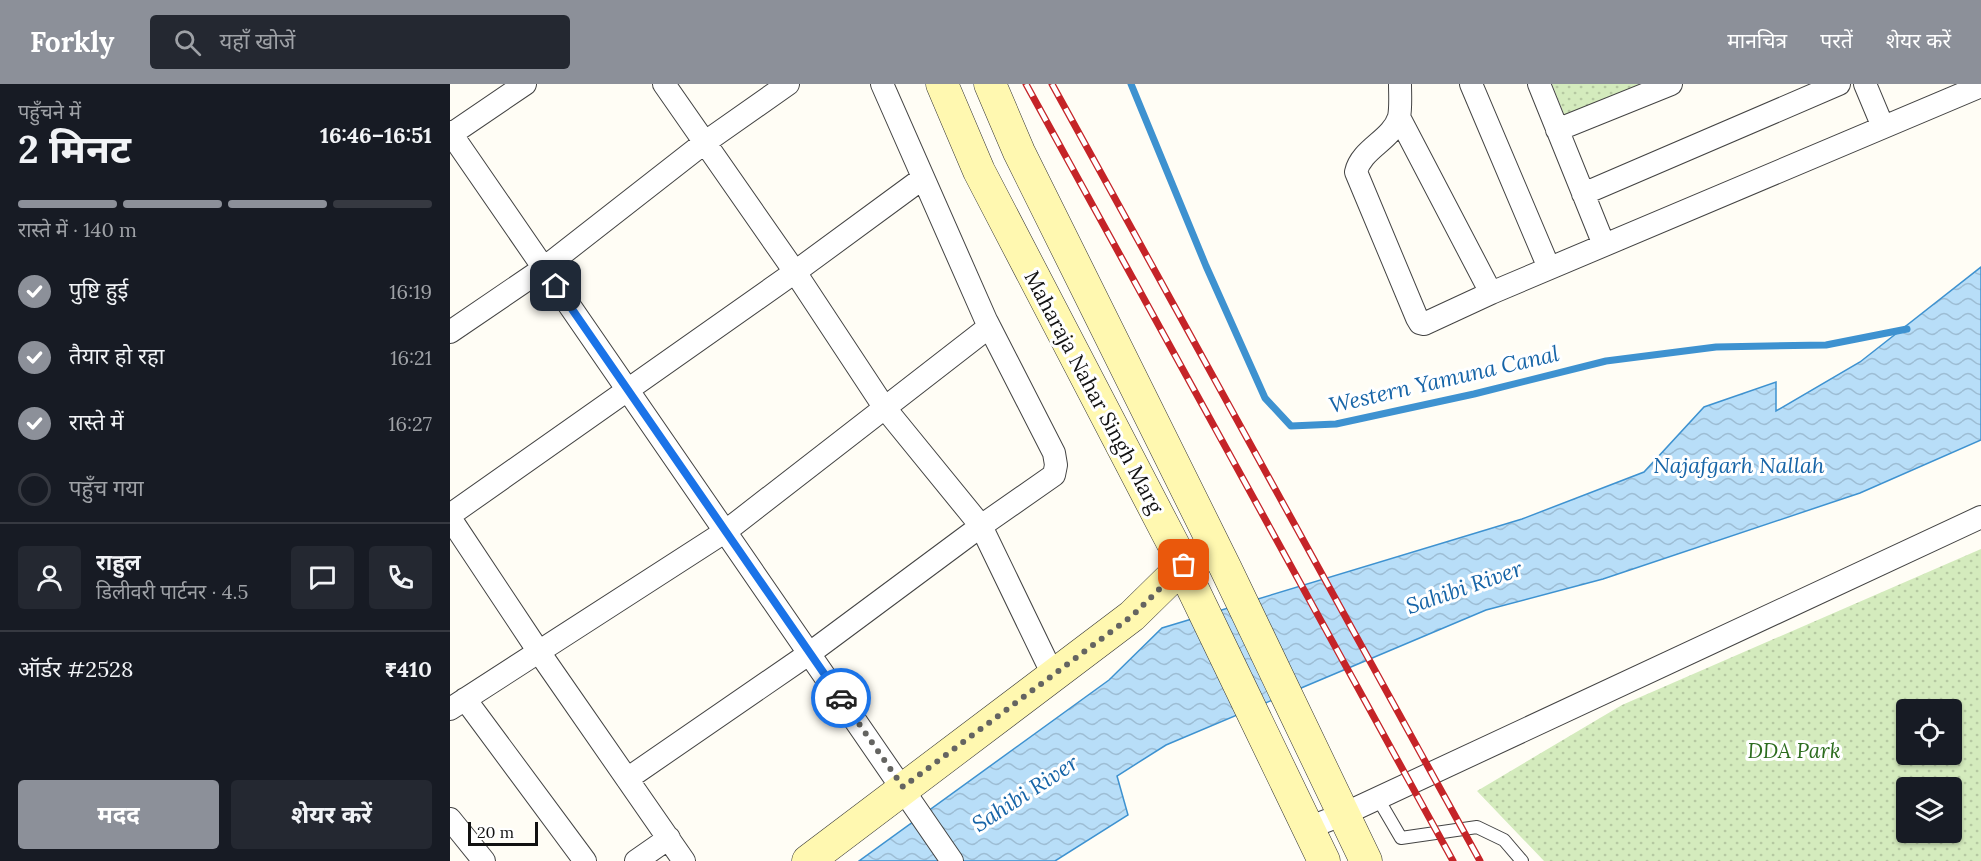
<!DOCTYPE html>
<html lang="hi">
<meta charset="utf-8">
<style>
:root{--surface:#171b24;--page:#242831;--text:#f1f3f6;--muted:#9ea1a6;--line:#363941;--accent:#8c9099}
body{margin:0;font-family:Lora,"Noto Sans Devanagari",serif;background:var(--page);color:var(--text);height:100vh;display:flex;flex-direction:column;font-size:22px;white-space:nowrap}
*{box-sizing:border-box;margin:0}
p{font-size:20px;color:var(--muted)}
.icon{flex:none;width:33px;height:33px;fill:none;stroke:currentColor;stroke-width:2;stroke-linecap:round;stroke-linejoin:round}
.map{position:relative;flex:1;overflow:hidden}
.details{display:flex;flex-direction:column;background:var(--surface);width:450px}
.details>*{flex:none}
.controls{position:absolute;left:1446px;top:615px;display:grid;gap:12px}
.controls a{display:grid;place-items:center;width:66px;height:66px;border-radius:6px;background:var(--surface);box-shadow:0 2px 4px #0004;font-size:30px}
.scale{position:absolute;left:18px;bottom:15px;width:70px;box-sizing:border-box;padding-left:6px;border:3px solid #111;border-top:0;font-size:16px;line-height:21px;white-space:nowrap;color:#111;-webkit-text-stroke:4px #fff;paint-order:stroke}
.pin{position:absolute;display:grid;place-items:center;width:51px;height:51px;color:#fff;margin:-26px;border-radius:12px;box-shadow:0 3px 9px #0006}
.courier{position:absolute;display:grid;place-items:center;width:60px;height:60px;margin:-30px;border:4px solid #1a73e8;border-radius:50%;background:#fff;color:#222;box-shadow:0 2px 8px #0007}
.overview em{font-style:normal;font-weight:700}
.overview div{display:flex;flex-direction:column-reverse}
.overview{display:flex;align-items:center;justify-content:space-between;height:102px;padding:0 18px}
h1{font-size:39px;font-weight:700;line-height:45px}
.bar{display:grid;grid-template-columns:repeat(4,1fr);gap:9px 6px;align-content:center;height:72px;padding:0 18px}
.bar i{height:8px;border-radius:4px;background:var(--line)}
.bar .on{background:var(--accent)}
.bar p{grid-column:span 4}
.line{display:flex;align-items:center;gap:15px;padding:0 18px;border-top:2px solid var(--line)}
.line div{flex:1}
.round{display:grid;place-items:center;flex:none;width:63px;height:63px;border-radius:6px;background:var(--page)}
ol{padding:0 18px;list-style:none}
li{display:flex;align-items:center;gap:18px;height:66px}
li p{margin-inline-start:auto}
li .icon{padding:6px;border-radius:50%;background:var(--accent);color:#fff;stroke-width:4}
li:last-child{color:var(--muted)}
li i{width:33px;height:33px;border:3px solid var(--line);border-radius:50%}
.primary-button{display:flex;gap:12px;margin-top:auto;padding:12px 18px}
.primary-button a{flex:1;height:69px;border-radius:6px;background:var(--accent);color:#fff;font-size:24px;font-weight:700;line-height:69px;text-align:center}
.primary-button a+a{background:var(--page);color:var(--text)}
header{display:flex;align-items:center;gap:36px;box-sizing:border-box;height:84px;padding:0 30px;background:var(--accent);color:#fff}
header strong{font-size:28px}
nav{display:flex;gap:33px;margin-inline-start:auto;font-size:21px}
.search{width:420px;height:54px;background:var(--page);display:flex;align-items:center;gap:15px;box-sizing:border-box;padding:0 21px;border-radius:6px;color:var(--muted);font-size:22px}
main{display:flex;flex:1;min-height:0}
.map>svg:first-child{display:block}
</style>
<header>
<strong>Forkly</strong>
<div class="search"><svg class="icon" aria-label="search" viewBox="0 0 24 24"><circle cx="10" cy="10" r="6"/><path d="M15 15l6 6"/></svg>यहाँ खोजें</div>
<nav><a>मानचित्र</a><a>परतें</a><a>शेयर करें</a></nav>
</header>
<main>
<section class="details">
<div class="overview"><div><h1>2 मिनट</h1><p>पहुँचने में</p></div><em>16:46–16:51</em></div>
<div class="bar"><i class="on"></i><i class="on"></i><i class="on"></i><i></i><p>रास्ते में · 140 m</p></div>
<ol>
<li><svg class="icon" aria-label="check" viewBox="0 0 24 24"><path d="M5 12l5 5 9-10"/></svg>पुष्टि हुई<p>16:19</p></li>
<li><svg class="icon" aria-label="check" viewBox="0 0 24 24"><path d="M5 12l5 5 9-10"/></svg>तैयार हो रहा<p>16:21</p></li>
<li><svg class="icon" aria-label="check" viewBox="0 0 24 24"><path d="M5 12l5 5 9-10"/></svg>रास्ते में<p>16:27</p></li>
<li><i></i>पहुँच गया</li>
</ol>
<div class="line" style="height:108px"><a class="round"><svg class="icon" aria-label="person" viewBox="0 0 24 24"><circle cx="12" cy="8" r="4"/><path d="M4 21q1-7 8-7t8 7"/></svg></a><div><b>राहुल</b><p>डिलीवरी पार्टनर · 4.5</p></div><a class="round"><svg class="icon" aria-label="chat" viewBox="0 0 24 24"><path d="M4 5h16v11H9l-5 4z"/></svg></a><a class="round"><svg class="icon" aria-label="phone" viewBox="0 0 24 24"><path d="M5 4h4l2 5-3 2q2 4 5 5l2-3 5 2v4C11 20 4 13 5 4z"/></svg></a></div>
<div class="line" style="height:78px"><div>ऑर्डर #2528</div><b>₹410</b></div>
<div class="primary-button"><a>मदद</a><a>शेयर करें</a></div>
</section>
<div class="map">
<svg width="1531" height="777" viewBox="0 0 1531 777">
<defs>
<pattern id="park-dots" width="8" height="8" patternUnits="userSpaceOnUse" patternTransform="scale(1.5)"><rect width="8" height="8" fill="#d4ebbd"/><path d="M2 2h.1M6 6h.1" fill="none" stroke="#b5c8a1" stroke-width="1.8" stroke-linecap="round"/></pattern>
<pattern id="water-waves" width="16" height="10" patternUnits="userSpaceOnUse" patternTransform="scale(1.5)"><rect width="16" height="10" fill="#b8def8"/><path d="M0 5q4-4 8 0t8 0" fill="none" stroke="#9dbdd4"/></pattern>
</defs>
<rect width="100%" height="100%" fill="#fffdf5"/>
<path fill="url(#park-dots)" fill-rule="evenodd" d="M1102 0H1205L1116 35Z
M1531 465V777H1094L1027 707 1172 621ZM1456 626H1502V670H1456ZM1456 704H1502V748H1456Z"/>
<path fill="url(#water-waves)" stroke="#3e92d0" stroke-width="1.5" d="M1531 183V356L1410 409 1153 495 1036 526 716 661 667 692 678 731 605 777H409L659 596 712 544 1072 435 1194 388 1254 323 1326 298V327L1410 278Z"/>
<g fill="none" stroke-linecap="round" stroke-linejoin="round">
<path stroke="#3e92d0" stroke-width="7" d="M681 0 756 182 815 314 841 342 886 340 1024 310 1156 277 1266 263 1376 261 1457 245"/>
<g stroke="#444" stroke-width="14">
<path id="lane" d="M927 713 951 754 1027 743 1054 756 1072 777"/>
</g>
<g stroke="#444" stroke-width="24">
<path id="street" d="M214 0 345 188 434 323 531 442 603 591
M950 0C950 10 951 24 949 33 942 56 911 65 906 88L967 234 970 239 974 240 1041 209 1531 2
M1021 0 1099 184
M1089 0 1154 161
M1415 0 1433 43
M949 33 1041 209
M1107 46 1221 0
M0 48 502 777
M0 51 75 0
M1133 110 1389 0
M0 248 94 184 254 59 338 0
M0 431 345 188 473 94
M0 434 89 568 234 777
M15 615 135 777
M0 625 276 447 539 243 432 0
M177 695 360 569 531 442 604 391 606 381 604 369 537 238
M0 735 34 777
M858 744 894 730 1531 433
M186 777 219 754"/>
</g>
<g stroke="#333" stroke-width="33">
<path id="secondary" d="M492 0 529 87 734 481 741 501 874 777
M540 0 569 68 776 485 916 777
M358 777 682 532 734 481"/>
</g>
<use href="#lane" stroke="#fff" stroke-width="12"/>
<use href="#street" stroke="#fff" stroke-width="22"/>
<use href="#secondary" stroke="#fff8b0" stroke-width="32"/>
<g stroke="#c52428" stroke-width="7">
<path id="rail" d="M576 0 1003 777
M602 0 1030 777"/>
</g>
<use href="#rail" stroke="#fff" stroke-width="4.5" stroke-dasharray="14" stroke-linecap="butt"/>
</g>
<g fill="none" stroke-linecap="round" stroke-linejoin="round">
<path stroke="#646461" stroke-width="6" stroke-dasharray="0 10.8" d="M391 614 453 703 682 532 734 481"/>
<path stroke="#1a73e8" stroke-width="8" d="M106 202 391 614"/>
</g>
<g text-anchor="middle" dominant-baseline="central" stroke-width="6" stroke-linejoin="round" paint-order="stroke">
<g font-size="21" fill="#111" stroke="#fff">
<text transform="translate(644 308) rotate(62)">Maharaja Nahar Singh Marg</text>
</g>
<g font-size="21" font-style="italic" fill="#2c6c1e" stroke="#fff">
<text x="1344" y="666">DDA Park</text>
</g>
<g font-size="22" font-style="italic" fill="#1664a7" stroke="#fff">
<text transform="translate(994 295) rotate(-13)">Western Yamuna Canal</text>
<text x="1289" y="381">Najafgarh Nallah</text>
<text transform="translate(1014 503) rotate(-19)">Sahibi River</text>
<text transform="translate(575 709) rotate(-33)">Sahibi River</text>
</g>
</g>
</svg>
<div class="controls">
<a><svg class="icon" aria-label="locate" viewBox="0 0 24 24"><circle cx="12" cy="12" r="6"/><path d="M12 2v4M12 18v4M2 12h4M18 12h4"/></svg></a>
<a><svg class="icon" aria-label="layers" viewBox="0 0 24 24"><path d="M12 4l9 5-9 5-9-5zM3 14l9 5 9-5"/></svg></a>
</div>
<div class="scale">20 m</div>
<div class="pin" style="left:734px;top:481px;background:#ea580c"><svg class="icon" aria-label="bag" viewBox="0 0 24 24"><path d="M5 8h14l-1 12H6zM9 8a3 3 0 0 1 6 0"/></svg></div>
<div class="pin" style="left:106px;top:202px;background:#1f2937"><svg class="icon" aria-label="home" viewBox="0 0 24 24"><path d="M3 11l9-7 9 7M6 9v11h12V9"/></svg></div>
<div class="courier" style="left:391px;top:614px"><svg class="icon" aria-label="car" viewBox="0 0 24 24"><path d="M5 17H2v-5l4-1 3-4h7l3 4 3 1v5h-3M9 17h6M6 11h13"/><circle cx="7" cy="17" r="2"/><circle cx="17" cy="17" r="2"/></svg></div>
</div>
</main>
